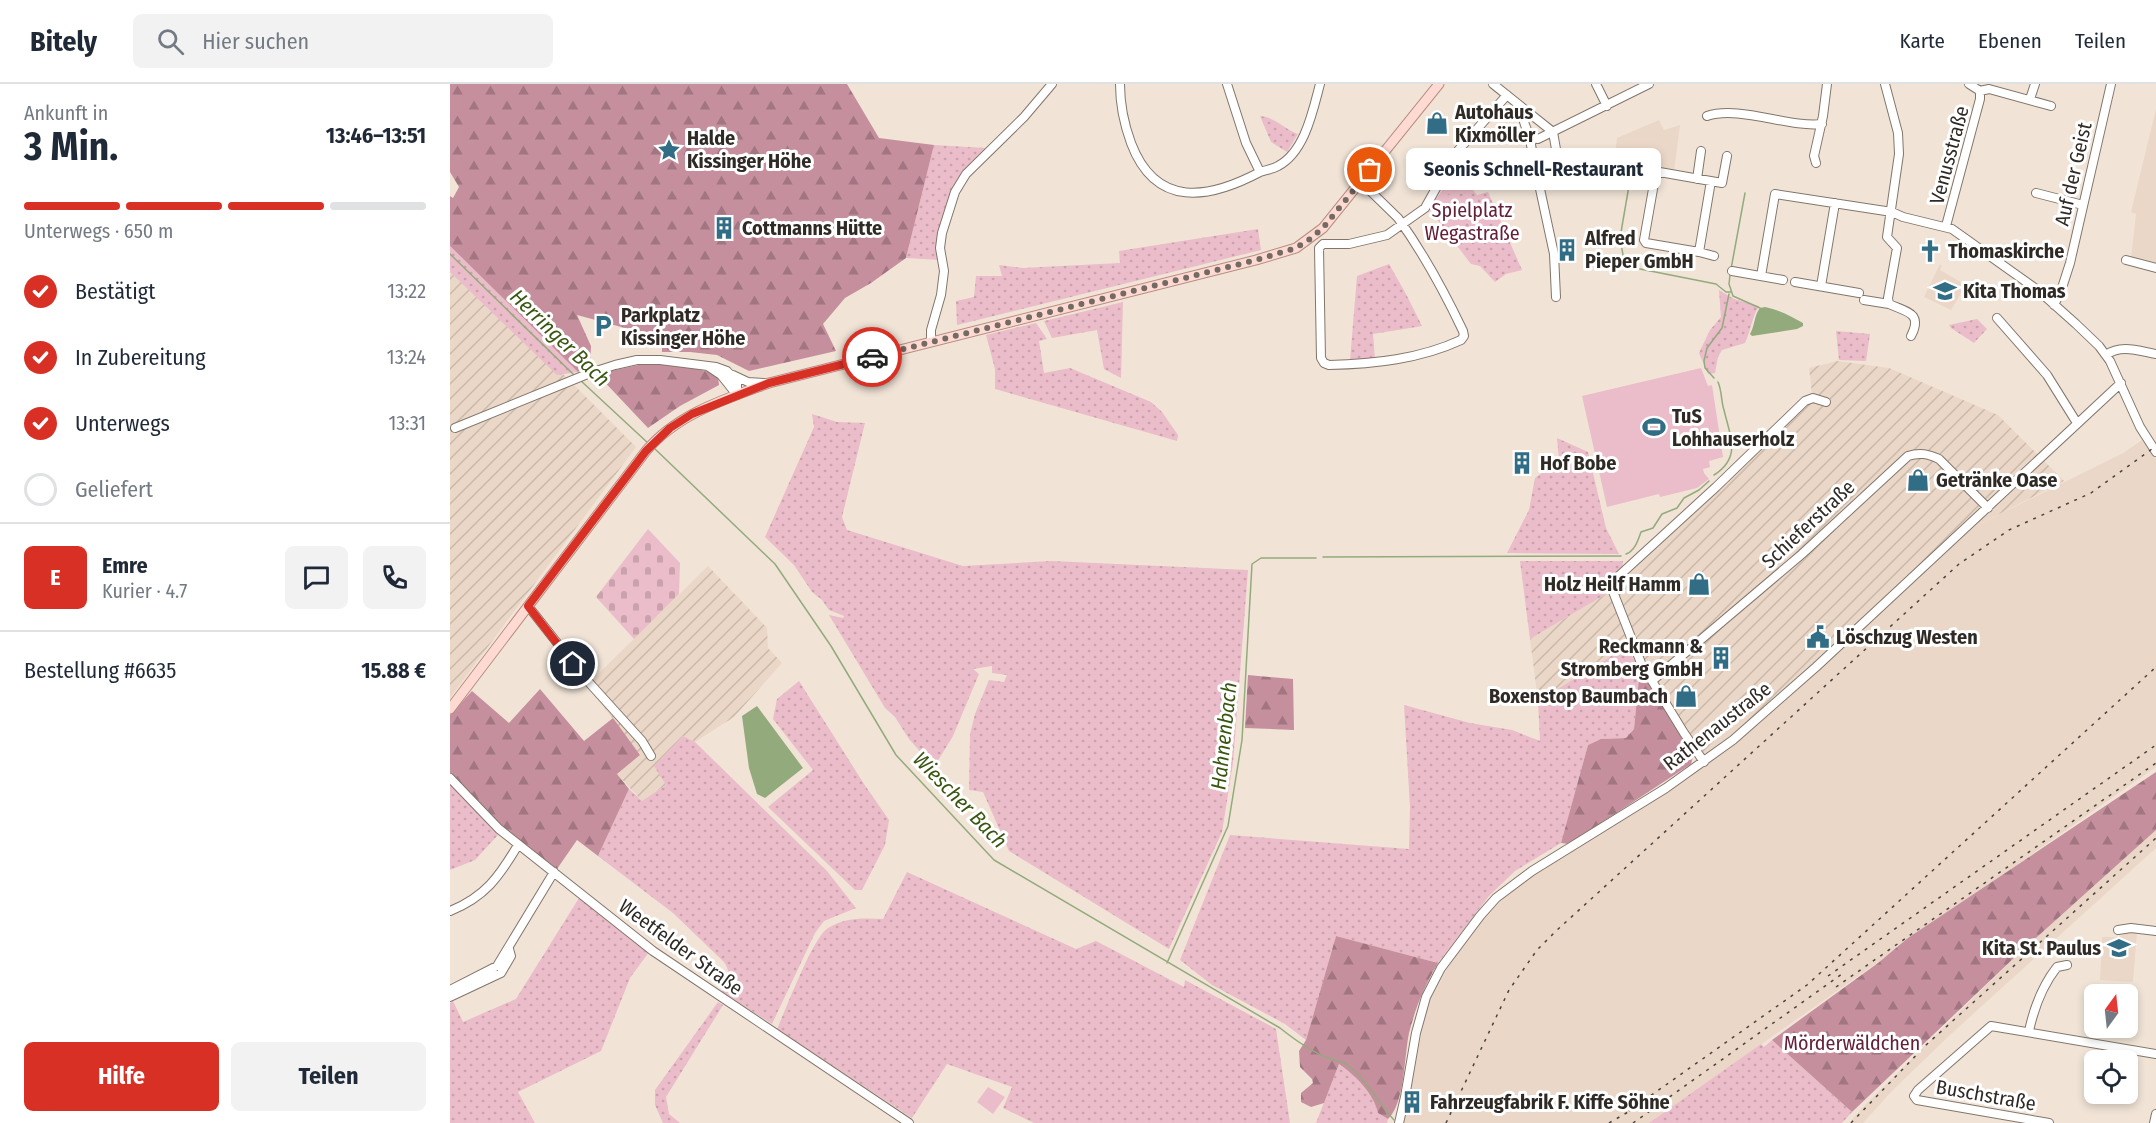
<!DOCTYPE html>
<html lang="de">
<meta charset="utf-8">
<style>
:root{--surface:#fff;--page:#f2f2f3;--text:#1f2937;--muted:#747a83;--line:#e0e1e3;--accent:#d93025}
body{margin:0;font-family:"Fira Sans Condensed",sans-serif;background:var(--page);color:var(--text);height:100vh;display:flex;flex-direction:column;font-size:22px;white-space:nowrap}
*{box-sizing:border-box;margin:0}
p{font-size:20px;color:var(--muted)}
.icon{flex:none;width:33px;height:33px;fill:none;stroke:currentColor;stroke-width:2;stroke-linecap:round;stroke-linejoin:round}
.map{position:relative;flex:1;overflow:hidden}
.sheet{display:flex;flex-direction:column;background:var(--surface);width:450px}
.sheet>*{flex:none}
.needle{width:39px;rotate:15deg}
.buttons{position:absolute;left:1634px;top:900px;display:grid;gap:12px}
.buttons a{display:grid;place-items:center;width:54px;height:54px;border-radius:9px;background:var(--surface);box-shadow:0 3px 9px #0003;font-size:30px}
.pin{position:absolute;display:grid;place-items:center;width:51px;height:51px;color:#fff;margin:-26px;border:3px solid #fff;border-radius:50%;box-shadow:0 2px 6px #0007}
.courier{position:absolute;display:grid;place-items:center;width:60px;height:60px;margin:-30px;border:4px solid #d93025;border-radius:50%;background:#fff;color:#222;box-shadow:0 2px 8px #0007}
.bubble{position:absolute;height:42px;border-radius:9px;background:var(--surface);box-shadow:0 3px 9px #0003;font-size:20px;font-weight:700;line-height:42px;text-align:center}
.head em{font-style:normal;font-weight:700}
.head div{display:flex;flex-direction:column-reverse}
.head{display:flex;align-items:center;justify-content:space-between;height:102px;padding:0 24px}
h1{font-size:39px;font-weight:700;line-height:45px}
.bar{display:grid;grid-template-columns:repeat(4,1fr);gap:9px 6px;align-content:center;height:72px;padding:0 24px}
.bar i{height:8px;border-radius:4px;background:var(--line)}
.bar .selected{background:var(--accent)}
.bar p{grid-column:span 4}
.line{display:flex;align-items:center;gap:15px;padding:0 24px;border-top:2px solid var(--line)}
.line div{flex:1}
.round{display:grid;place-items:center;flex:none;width:63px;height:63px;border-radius:9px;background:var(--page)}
ol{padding:0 24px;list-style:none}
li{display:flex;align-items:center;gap:18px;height:66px}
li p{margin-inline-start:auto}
li .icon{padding:6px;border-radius:50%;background:var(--accent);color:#fff;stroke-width:4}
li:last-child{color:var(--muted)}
li i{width:33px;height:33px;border:3px solid var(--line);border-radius:50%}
.button{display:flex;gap:12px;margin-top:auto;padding:12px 24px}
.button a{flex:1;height:69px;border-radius:9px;background:var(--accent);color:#fff;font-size:24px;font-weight:700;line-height:69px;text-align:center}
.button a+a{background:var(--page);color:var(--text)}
header{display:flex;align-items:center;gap:36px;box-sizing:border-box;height:84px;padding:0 30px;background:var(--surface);border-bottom:2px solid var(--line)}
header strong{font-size:28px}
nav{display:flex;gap:33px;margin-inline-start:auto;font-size:21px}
.search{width:420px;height:54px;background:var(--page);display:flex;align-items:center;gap:15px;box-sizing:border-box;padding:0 21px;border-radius:9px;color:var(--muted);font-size:22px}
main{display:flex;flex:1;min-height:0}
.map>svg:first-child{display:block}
</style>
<header>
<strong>Bitely</strong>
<div class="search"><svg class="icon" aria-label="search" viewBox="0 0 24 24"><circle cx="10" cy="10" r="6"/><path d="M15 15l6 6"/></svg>Hier suchen</div>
<nav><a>Karte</a><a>Ebenen</a><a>Teilen</a></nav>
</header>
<main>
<section class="sheet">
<div class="head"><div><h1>3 Min.</h1><p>Ankunft in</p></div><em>13:46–13:51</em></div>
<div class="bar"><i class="selected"></i><i class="selected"></i><i class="selected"></i><i></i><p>Unterwegs · 650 m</p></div>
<ol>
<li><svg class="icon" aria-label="check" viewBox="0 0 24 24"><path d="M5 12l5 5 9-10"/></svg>Bestätigt<p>13:22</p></li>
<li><svg class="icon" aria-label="check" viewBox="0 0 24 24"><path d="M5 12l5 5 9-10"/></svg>In Zubereitung<p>13:24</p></li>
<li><svg class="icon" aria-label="check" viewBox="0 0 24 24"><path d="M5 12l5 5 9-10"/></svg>Unterwegs<p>13:31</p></li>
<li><i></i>Geliefert</li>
</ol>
<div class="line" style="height:108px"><b class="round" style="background:var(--accent);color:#fff">E</b><div><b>Emre</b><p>Kurier · 4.7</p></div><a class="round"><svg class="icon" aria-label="chat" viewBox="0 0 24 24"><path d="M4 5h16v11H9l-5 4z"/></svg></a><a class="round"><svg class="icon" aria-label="phone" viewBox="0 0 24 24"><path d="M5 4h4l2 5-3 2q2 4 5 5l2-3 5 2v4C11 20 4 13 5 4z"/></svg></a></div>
<div class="line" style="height:78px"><div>Bestellung #6635</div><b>15.88 €</b></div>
<div class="button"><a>Hilfe</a><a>Teilen</a></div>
</section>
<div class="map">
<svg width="1706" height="1039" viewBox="0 0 1706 1039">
<defs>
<pattern id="industrial-furrows" width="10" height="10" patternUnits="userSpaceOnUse" patternTransform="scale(1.5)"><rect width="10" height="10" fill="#ebd7c7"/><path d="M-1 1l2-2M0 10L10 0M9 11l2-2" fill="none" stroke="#cab9ab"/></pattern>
<pattern id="grass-dots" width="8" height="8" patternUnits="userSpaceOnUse" patternTransform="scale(1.5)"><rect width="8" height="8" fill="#ebbcc9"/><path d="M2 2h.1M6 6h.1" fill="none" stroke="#caa2ac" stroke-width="1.8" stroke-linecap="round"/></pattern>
<pattern id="forest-firs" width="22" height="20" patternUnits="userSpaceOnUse" patternTransform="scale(1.5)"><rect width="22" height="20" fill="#c68f9e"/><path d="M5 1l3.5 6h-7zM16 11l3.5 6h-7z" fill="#a17581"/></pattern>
<pattern id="cemetery-stones" width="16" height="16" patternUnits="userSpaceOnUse" patternTransform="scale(1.5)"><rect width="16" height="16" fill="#ebbcc9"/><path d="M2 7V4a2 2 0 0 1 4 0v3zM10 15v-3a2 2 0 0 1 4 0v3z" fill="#caa2ac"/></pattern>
</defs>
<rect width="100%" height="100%" fill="#f1e4d7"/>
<path fill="#ebd7c7" d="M1706 25V182L1681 174 1686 130 1681 128Z
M1209 36 1214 46 1230 41 1224 88 1164 78 1167 54Z
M1490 180 1492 182 1490 186 1516 201 1501 226 1474 213Z
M1692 356 1706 375V683L1199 1039H952L978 920 1001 878 1036 830 1073 798 1166 740 1259 677 1462 500 1518 446 1673 369Z
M1706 746V764L1500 951 1442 1007 1413 1039H1399L1413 1023 1566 872Z
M1680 847 1687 848 1683 898 1650 896 1652 853H1669Z"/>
<path fill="url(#industrial-furrows)" d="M0 166 97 274 186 363 0 614Z
M1387 277 1439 284 1548 331 1614 397 1518 446 1365 587 1259 677 1199 589 1187 561 1176 563 1088 617 1080 555 1156 510 1163 500 1235 437 1362 310 1359 284Z
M258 482 317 544 318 564 332 579 284 633 245 658 233 652 205 682 216 701 192 717 167 690 190 671 138 602 148 590Z"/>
<path fill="url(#grass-dots)" d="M810 32C825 33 834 45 848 50L837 68 821 58Z
M484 61 536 64 514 87 505 105 490 176 456 174Z
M1007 85 1027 111 1038 108 1072 186 1056 190 1045 198 1030 182 1021 180 979 125Z
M808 145 811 166 507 241 506 217 524 213 526 192H552L549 181 573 184 670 179 669 167Z
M0 162 128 288 107 291 0 188Z
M939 180 956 210 972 242 923 250 925 275 900 276 907 192Z
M1269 206 1284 215 1309 222C1302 233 1301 246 1295 259L1272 266 1268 273 1265 289 1258 290 1249 269 1260 246 1271 233Z
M673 218 671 294 654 285 647 246 602 254 594 237Z
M1527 235 1537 245 1524 259 1501 244 1499 241Z
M586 239 597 255 589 257 594 289 620 284 701 318 712 328 728 351 727 357 545 305V285L536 251Z
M1386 247 1420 250 1416 277 1389 276Z
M362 330 387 338 415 339 392 433 397 446 513 482 601 477 798 486 783 679 772 748 719 865 559 767 533 708 519 706 520 650 525 630 539 596 554 598 557 591 542 589V582L523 585 529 590 503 652 484 683 459 655 445 633 435 624 379 531 393 534 394 532 379 526 372 516 362 508 344 481 315 453 364 343Z
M1107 354 1138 368 1156 444 1169 470 1057 469 1079 426 1085 394 1109 376Z
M1070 477H1173L1172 486 1159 496 1156 510 1080 555Z
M1176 563 1190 584 1184 645 1176 654 1151 655 1138 661 1111 759 1065 787 1039 812 988 879 886 852 856 956 835 940 762 901 730 876 780 751 959 765 960 723 954 621 1020 639 1062 646 1090 657 1088 617Z
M349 597 414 700 439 736 435 761 412 806H405L318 723 363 686 323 635 327 615Z
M233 652 245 658 377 787 406 824 374 837 365 849 322 940 272 908C277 896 282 889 274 878L223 829 148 772 179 705 192 717 216 701 204 682Z
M0 700 48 751 25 776 0 786Z
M457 788 626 865 646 857 734 903 735 896 826 945 840 1039H584L553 1024 562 1003 497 980 462 1034 327 945C336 925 363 853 378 844 396 833 414 834 433 835Z
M129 814 199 868 180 894 151 967 68 1008 85 1039H0V919L3 917 13 938 66 915Z
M268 918 273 921 216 1013 219 1030 230 1039H213L205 1021V1006Z
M1322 956 1402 1028 1392 1039H1199L1311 960 1314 963Z
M889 980C905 991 924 1010 928 1029L938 1035 937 1039H866Z"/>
<path fill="url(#forest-firs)" d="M0 0H397L429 54 484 61 456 174 421 199 395 214 373 240 386 267 299 287 267 271 240 268H212V254L127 231 141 262 140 279 128 288 0 162V112L3 114 9 103 0 88Z
M193 280C218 280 245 281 268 292L269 301 230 322 198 344 147 290Z
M1190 584 1244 669 1241 680 1119 760 1111 759 1138 661 1151 655 1176 654 1184 645Z
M798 591 843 595 844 646 795 644Z
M90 605 134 657 163 634 190 671 167 690 179 705 148 772 127 756 107 785 58 748 0 689V631L22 607 59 639Z
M1706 688V746L1566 872 1402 1028 1322 956 1428 879 1458 854Z
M886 852 988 879C974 903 966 922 959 949 954 973 955 1019 938 1035L928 1029C924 1010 905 991 889 980L874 1019 861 1023 851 1018V1009L863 999 862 995 850 983 849 967 856 956Z"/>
<path fill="url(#cemetery-stones)" d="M198 445 230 479 229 510 184 555 146 513Z"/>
<path fill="#ebbcc9" d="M1000 110 1018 138 1005 146 987 119Z
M1251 284 1258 302 1262 301 1273 373 1259 377 1260 383 1253 385 1254 389 1259 395 1247 404 1210 413 1209 410 1157 423 1132 312Z
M538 1003 555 1013 543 1030 527 1018Z"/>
<path fill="#93aa7c" d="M1315 223C1330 226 1340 232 1353 239V242L1347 245 1302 252 1300 250C1305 242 1304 231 1310 224Z
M307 622 353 684 315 714 307 710 299 684 292 632Z"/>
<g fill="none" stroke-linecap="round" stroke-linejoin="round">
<path stroke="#93aa7c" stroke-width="1.5" d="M1181 90 1170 154 1175 182 1266 200 1276 208H1281
M0 170 124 291
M1281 185 1295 109
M1280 191 1279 200 1283 212 1310 224
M1264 294 1255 284 1254 277 1257 264 1272 244 1279 210
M130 296 199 360
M205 365 325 480 381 562 446 671 544 776 830 944C845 956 860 967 878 974 884 977 894 977 899 982 918 997 928 1019 944 1036
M1264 391C1292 373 1280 352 1274 326 1271 317 1272 307 1268 298
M1176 470C1185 467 1188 456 1191 448L1203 444 1212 430 1227 424 1234 414 1249 406 1259 397
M873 473 1171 472
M717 879 778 742 792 656 802 480 811 474H866"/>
<g stroke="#82766b" stroke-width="10">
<path id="minor" d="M670 0C670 20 674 40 681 59 706 125 759 115 810 88
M777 0 796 59 810 88C816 86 823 85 828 82 855 68 863 26 870 0
M1043 0 1103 48 1107 71
M1146 0 1157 22
M1435 0 1448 49 1449 70 1437 153 1447 164 1438 214 1439 220C1457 228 1473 229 1461 252
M1519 0 1530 7 1539 5 1601 22
M1580 15 1585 0
M1068 21C1074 32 1074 46 1082 54L1081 61 1084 77 1104 170 1106 213
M1257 32C1289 21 1339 44 1372 40
M1082 54 1088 55 1199 0
M1084 77 1113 71 1272 99 1277 72
M1366 79 1364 72 1373 32 1377 0
M1206 88 1194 156 1196 159 1249 168 1261 97
M1247 95 1251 67
M911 98 948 134C974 170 994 207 1013 247L1014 252 1011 256C970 275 924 280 879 281L874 279 871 274 869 164 873 160H899L937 151 975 124 1005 70 1057 11
M1586 109 1633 121
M1496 142 1530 15V7
M1249 168 1264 172
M1676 176 1706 184
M1282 187 1333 196
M1311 192 1325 110 1442 128 1453 133 1502 145 1589 207 1626 240 1649 262 1660 277 1690 343 1706 368
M1345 198 1409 209
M1371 202 1385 119
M1414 216 1439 220
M1604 221 1611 207 1620 179 1661 0
M1547 234 1597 291 1627 339
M481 258V246L491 211 494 187 490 164 492 149 505 108 516 90 574 33 602 0
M1656 271C1671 260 1689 267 1706 270
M259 283 271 291 287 311
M283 291 298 298 314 299
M5 344 140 289 165 281 187 276H210L266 283 277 287 287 298V311
M78 522 134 593 192 657 201 672
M1202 597 1352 470 1458 372C1470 368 1478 370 1489 375L1538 424
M1254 678 1234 649 1191 579 1160 500 1266 403 1355 317 1363 314 1376 318
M0 694 49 745 203 867 459 1039
M0 827C35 813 49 793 68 761
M1668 846 1681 844 1706 847
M0 906 47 882 104 788
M0 913 51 889 61 872 59 865
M1579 947C1584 924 1592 902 1607 883L1617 881
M949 1039 955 1013 966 949 976 913 991 884 1030 832 1046 814 1082 787 1216 704 1283 656 1366 583 1671 299
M1599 1039 1467 1016 1464 1012 1468 1006 1541 942 1706 970
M1704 1039 1706 1030"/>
</g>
<g stroke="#b68d83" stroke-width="11">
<path id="major" d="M0 625 196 367C227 330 275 315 319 299L806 176 846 164 873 144 989 0"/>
</g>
<use href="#minor" stroke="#fff" stroke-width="8"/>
<use href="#major" stroke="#ffdad3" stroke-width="9"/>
<path stroke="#49433d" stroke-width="1.5" stroke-dasharray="3 6" stroke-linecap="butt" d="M1378 892 1706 661
M1386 903 1706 679
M1179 1027 1357 901 1706 583
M996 1039 1059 906 1087 866 1106 847 1509 480 1559 446 1641 409 1706 362
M1159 1039 1185 1024
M1183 1039 1392 890
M1401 1039 1476 961 1706 754"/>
</g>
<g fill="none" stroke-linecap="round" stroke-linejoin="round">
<path stroke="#736b63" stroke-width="6" stroke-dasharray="0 10.8" d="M422 273 806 176 846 164 860 155 873 144 920 86"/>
<path stroke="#d93025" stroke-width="8" d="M123 580 78 522 196 367 220 344 242 330 319 299 422 273"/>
</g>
<defs>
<g id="shop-bare" transform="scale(1.8)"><path d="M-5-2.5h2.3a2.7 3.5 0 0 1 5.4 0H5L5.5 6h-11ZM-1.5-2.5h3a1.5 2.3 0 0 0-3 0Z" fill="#316d85" stroke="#fff" stroke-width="2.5" paint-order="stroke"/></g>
<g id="sight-bare" transform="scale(1.8)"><path d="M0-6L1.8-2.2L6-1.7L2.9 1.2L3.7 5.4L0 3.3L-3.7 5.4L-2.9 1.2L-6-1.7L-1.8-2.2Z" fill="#316d85" stroke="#fff" stroke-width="2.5" paint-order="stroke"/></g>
<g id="building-bare" transform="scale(1.8)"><path d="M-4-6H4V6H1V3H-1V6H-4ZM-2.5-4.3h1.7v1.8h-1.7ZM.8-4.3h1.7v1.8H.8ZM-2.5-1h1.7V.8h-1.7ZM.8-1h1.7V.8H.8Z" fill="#316d85" stroke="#fff" stroke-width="2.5" paint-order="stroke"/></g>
<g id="church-bare" transform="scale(1.8)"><path d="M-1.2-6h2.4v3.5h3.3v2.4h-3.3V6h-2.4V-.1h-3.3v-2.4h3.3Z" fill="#316d85" stroke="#fff" stroke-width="2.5" paint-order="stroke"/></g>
<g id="school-bare" transform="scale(1.8)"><path d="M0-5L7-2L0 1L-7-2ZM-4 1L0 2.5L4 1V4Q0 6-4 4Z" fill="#316d85" stroke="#fff" stroke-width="2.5" paint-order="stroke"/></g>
<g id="parking-bare" transform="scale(1.8)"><path d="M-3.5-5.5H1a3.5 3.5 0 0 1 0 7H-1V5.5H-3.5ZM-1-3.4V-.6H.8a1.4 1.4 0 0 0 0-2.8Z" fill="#316d85" stroke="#fff" stroke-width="2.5" paint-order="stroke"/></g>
<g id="stadium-bare" transform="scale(1.8)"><path d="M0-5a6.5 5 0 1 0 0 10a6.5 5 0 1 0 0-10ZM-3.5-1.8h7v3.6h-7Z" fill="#316d85" stroke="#fff" stroke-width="2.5" paint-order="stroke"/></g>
<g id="civic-bare" transform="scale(1.8)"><path d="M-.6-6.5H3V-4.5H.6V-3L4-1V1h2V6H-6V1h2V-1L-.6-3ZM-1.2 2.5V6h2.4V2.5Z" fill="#316d85" stroke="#fff" stroke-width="2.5" paint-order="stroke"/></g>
</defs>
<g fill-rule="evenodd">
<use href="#shop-bare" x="987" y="39"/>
<use href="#sight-bare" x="219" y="66"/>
<use href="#building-bare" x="274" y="144"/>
<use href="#building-bare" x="1117" y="166"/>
<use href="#church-bare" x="1480" y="167"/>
<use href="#school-bare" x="1495" y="207"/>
<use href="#parking-bare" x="153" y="242"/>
<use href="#stadium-bare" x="1204" y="343"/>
<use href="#building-bare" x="1072" y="379"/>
<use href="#shop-bare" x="1468" y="396"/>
<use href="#shop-bare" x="1249" y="500"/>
<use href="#civic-bare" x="1368" y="553"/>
<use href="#building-bare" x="1271" y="574"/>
<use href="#shop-bare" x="1236" y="612"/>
<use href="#school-bare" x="1669" y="864"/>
<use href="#building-bare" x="962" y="1018"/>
</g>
<g text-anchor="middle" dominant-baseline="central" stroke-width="6" stroke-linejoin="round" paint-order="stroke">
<g font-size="20" font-weight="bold" fill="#2f2a25" stroke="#fff" text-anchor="start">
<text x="1005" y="28">Autohaus<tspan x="1005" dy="23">Kixmöller</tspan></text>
<text x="237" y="54">Halde<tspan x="237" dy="23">Kissinger Höhe</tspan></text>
<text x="292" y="144">Cottmanns Hütte</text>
<text x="1135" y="154">Alfred<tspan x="1135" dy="23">Pieper GmbH</tspan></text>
<text x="1498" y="167">Thomaskirche</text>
<text x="1513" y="207">Kita Thomas</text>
<text x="171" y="231">Parkplatz<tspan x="171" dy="23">Kissinger Höhe</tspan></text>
<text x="1222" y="332">TuS<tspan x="1222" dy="23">Lohhauserholz</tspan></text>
<text x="1090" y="379">Hof Bobe</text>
<text x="1486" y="396">Getränke Oase</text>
<text x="1231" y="500" text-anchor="end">Holz Heilf Hamm</text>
<text x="1386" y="553">Löschzug Westen</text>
<text x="1253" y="562" text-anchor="end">Reckmann &amp;<tspan x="1253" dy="23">Stromberg GmbH</tspan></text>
<text x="1218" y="612" text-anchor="end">Boxenstop Baumbach</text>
<text x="1651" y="864" text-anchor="end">Kita St. Paulus</text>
<text x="980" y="1018">Fahrzeugfabrik F. Kiffe Söhne</text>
</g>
<g font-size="20" fill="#2f2a25" stroke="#fff">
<text transform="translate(1499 71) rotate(-75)">Venusstraße</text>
<text transform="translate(1623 90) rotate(-77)">Auf der Geist</text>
<text transform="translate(1358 440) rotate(-43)">Schieferstraße</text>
<text transform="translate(1267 642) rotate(-38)">Rathenaustraße</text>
<text transform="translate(231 863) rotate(36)">Weetfelder Straße</text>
<text transform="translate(1536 1011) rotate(10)">Buschstraße</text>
</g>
<g font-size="20" fill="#642039" stroke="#fff">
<text x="1022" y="126">Spielplatz<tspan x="1022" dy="23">Wegastraße</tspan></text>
<text x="1402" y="959">Mörderwäldchen</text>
</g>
<g font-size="21" font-style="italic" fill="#395611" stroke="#fff">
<text transform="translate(110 254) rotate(44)">Herringer Bach</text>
<text transform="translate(774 652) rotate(-84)">Hahnenbach</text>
<text transform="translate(510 716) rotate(46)">Wiescher Bach</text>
</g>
</g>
</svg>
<div class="buttons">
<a><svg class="needle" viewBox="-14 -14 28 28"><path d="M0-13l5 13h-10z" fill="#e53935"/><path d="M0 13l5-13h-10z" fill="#747a83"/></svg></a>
<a><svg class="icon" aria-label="locate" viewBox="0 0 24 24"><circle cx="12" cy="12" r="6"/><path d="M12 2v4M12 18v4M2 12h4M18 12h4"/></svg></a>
</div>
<div class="pin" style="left:920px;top:86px;background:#ea580c"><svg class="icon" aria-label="bag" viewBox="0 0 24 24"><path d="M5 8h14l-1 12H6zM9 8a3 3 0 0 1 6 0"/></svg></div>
<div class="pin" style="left:123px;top:580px;background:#1f2937"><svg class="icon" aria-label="home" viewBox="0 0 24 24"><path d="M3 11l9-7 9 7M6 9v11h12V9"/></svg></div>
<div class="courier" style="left:422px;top:273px"><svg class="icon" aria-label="car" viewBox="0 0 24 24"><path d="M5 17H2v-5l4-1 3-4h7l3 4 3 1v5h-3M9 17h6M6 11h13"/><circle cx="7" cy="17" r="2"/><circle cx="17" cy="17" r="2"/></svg></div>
<div class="bubble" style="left:956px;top:64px;width:255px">Seonis Schnell-Restaurant</div>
</div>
</main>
